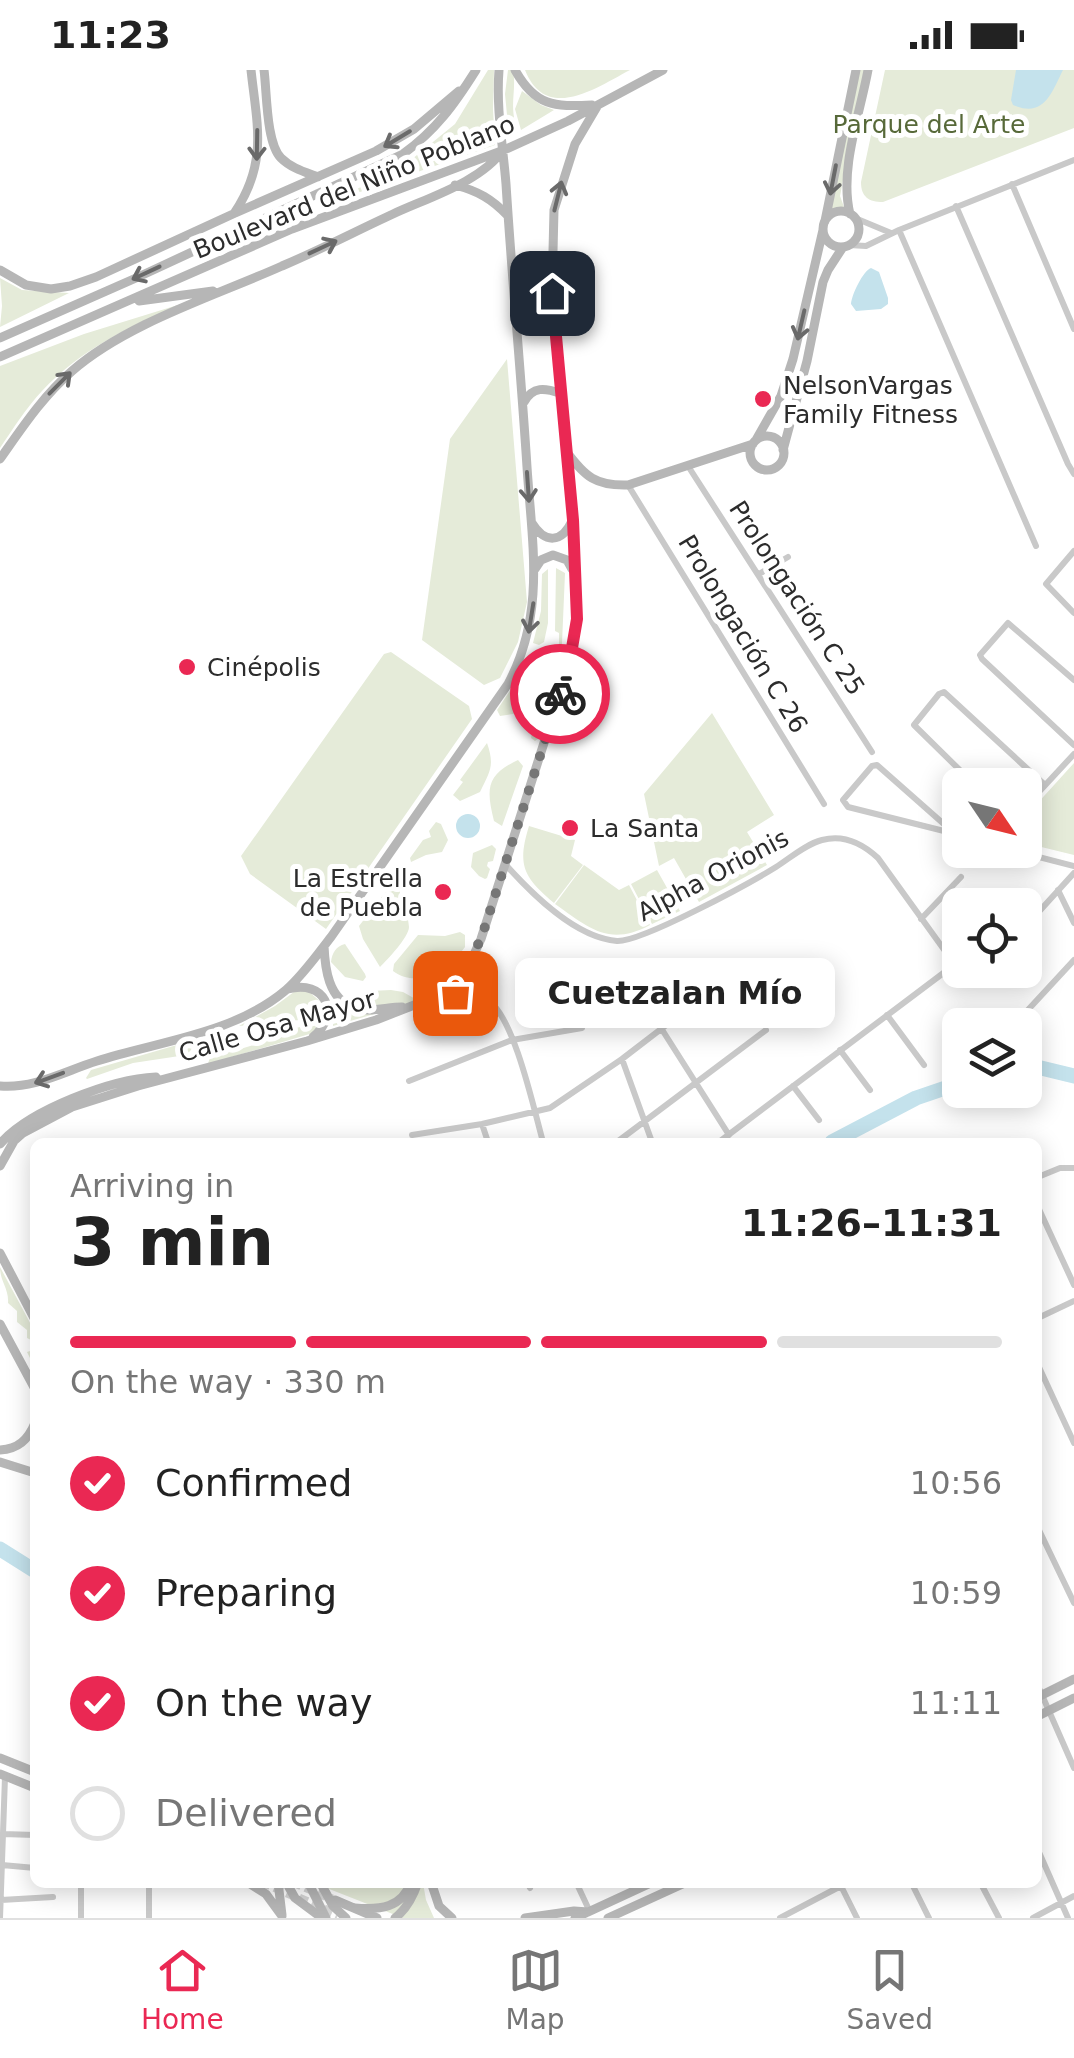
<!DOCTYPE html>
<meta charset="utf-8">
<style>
:root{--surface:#fff;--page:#f6f6f6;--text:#222;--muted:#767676;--line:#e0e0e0;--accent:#ea2853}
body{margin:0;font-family:"DejaVu Sans",sans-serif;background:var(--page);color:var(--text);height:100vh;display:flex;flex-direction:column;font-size:38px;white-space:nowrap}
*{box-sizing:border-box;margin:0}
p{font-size:32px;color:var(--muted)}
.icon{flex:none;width:55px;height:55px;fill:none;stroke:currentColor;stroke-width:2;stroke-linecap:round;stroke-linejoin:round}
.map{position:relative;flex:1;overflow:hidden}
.sheet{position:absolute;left:30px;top:1068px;width:1012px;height:750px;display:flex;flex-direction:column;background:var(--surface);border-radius:15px;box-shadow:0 5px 25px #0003}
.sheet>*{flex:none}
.needle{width:65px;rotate:125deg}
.tools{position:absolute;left:942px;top:698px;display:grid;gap:20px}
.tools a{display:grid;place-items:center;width:100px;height:100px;border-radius:15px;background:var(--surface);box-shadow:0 5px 25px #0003;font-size:50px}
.pin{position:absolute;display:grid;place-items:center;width:85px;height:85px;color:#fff;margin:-42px;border-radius:20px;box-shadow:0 5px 15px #0006}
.courier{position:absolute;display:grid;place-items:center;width:100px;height:100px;margin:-50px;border:8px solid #ea2853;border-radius:50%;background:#fff;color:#222;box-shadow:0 2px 12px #0007}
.bubble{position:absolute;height:70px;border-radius:15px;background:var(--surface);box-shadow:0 5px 25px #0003;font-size:32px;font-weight:800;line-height:70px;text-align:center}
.headline em{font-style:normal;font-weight:800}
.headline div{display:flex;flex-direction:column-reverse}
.headline{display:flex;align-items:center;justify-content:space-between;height:170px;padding:0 40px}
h1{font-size:65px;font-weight:800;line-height:75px}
.bar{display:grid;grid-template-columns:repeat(4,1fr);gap:15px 10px;align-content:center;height:120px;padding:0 40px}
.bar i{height:12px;border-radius:8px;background:var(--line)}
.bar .selected{background:var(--accent)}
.bar p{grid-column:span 4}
ol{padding:0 40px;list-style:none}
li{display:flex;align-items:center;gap:30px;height:110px}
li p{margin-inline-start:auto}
li .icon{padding:10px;border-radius:50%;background:var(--accent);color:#fff;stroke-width:4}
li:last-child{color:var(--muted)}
li i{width:55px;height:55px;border:5px solid var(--line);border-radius:50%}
.status{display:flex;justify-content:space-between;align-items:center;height:70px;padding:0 50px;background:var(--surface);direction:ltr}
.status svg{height:28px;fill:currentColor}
.menu{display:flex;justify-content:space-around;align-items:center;height:140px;border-top:2px solid var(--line);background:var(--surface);font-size:28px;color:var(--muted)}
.menu a{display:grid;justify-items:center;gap:5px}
.menu .selected{color:var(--accent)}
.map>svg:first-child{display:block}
</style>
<div class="status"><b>11:23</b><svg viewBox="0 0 49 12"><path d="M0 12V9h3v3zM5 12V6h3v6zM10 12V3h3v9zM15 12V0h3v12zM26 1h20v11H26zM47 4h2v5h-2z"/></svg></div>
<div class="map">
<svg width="1074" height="1848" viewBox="0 0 1074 1848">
<rect width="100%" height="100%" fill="#fff"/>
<path fill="#e5ebd9" d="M488 0H494L493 39 495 75 357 123 355 120 406 94 455 54Z
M508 0H513C517 23 508 35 518 62L509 66 505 24Z
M525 0H630C596 18 546 53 525 0Z
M859 0H864L840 126 844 137 830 142Z
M885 0H1074V58L883 132C869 132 861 127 861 112Z
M522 21 541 35 554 40 521 60 515 39Z
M0 208 22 220 69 223 0 257 2 236Z
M181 234C130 256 80 280 42 321 26 338 13 359 0 378V296L84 264Z
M507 289 527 532 518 572 500 608 484 615 422 570 450 369Z
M556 498 565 503 561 597 556 596 559 592V563L555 561Z
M548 499V553L544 572 539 575 533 573 541 541 542 504Z
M391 582 469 636 472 649 326 859 250 804 241 786 384 584Z
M529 587 536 589 538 595 519 639 513 644 500 646 497 640 516 612Z
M547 598H554L557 605 539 668 535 671 531 668 532 662 525 646 542 603Z
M712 643 774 745 747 762 767 795 699 832 674 788 659 796 644 724Z
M487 673C495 696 490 701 480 722L460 731 453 725 463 712 460 710Z
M518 690 523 696 502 756 494 751C486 719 486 705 518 690Z
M1074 693V785L1025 773V747Z
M436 752 441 754 448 770 442 782 426 785 411 792 410 788 423 770 431 767 429 761Z
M529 756 575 770 571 786 583 795 554 833C523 807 517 795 529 756Z
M492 775 496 779 493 791 488 792 487 796 490 799 487 808 485 809 479 806 471 797 473 783Z
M584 795 619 820 629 815 650 855C609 877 589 858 555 834Z
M657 800 680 841 652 854 631 814Z
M398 806 402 809C395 835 408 836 409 857 409 867 387 890 380 897L363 869 359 856Z
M460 862 465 865V877C449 898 418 920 393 901L394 894 418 865 445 866Z
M345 874 365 904 366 907 363 911 345 907 331 892C332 883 336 876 345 874Z
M298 919 308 921 322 933 321 936 300 950 239 956 275 936Z
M391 920 403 922 419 931 333 956V949L356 935 370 921Z
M321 953 313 963 208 994 211 983 216 978 237 980 267 971 285 960Z
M194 970 191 980 186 985 133 993 87 1009 86 1008 91 1000Z
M0 1197 35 1262V1298L27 1282 33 1280 35 1272 27 1268V1260L17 1252V1241L8 1233C9 1218 0 1212 0 1197Z
M314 1813H423L426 1830 434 1848H403Z"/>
<path fill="#c4e2ec" d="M1016 0H1063C1051 24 1044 48 1013 35L1011 30Z
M871 198 879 202 888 228V234L881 239 856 241 851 234C852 224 863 201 871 198Z
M456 756a12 12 0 1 1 24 0a12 12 0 1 1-24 0Z"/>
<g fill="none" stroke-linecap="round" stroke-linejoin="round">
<path stroke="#c4e2ec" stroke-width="15" d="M1025 998 1037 997 1074 1006
M832 1072 916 1028 960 1013
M0 1479 35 1501"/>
<path stroke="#d5d5d5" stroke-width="9" stroke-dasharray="9 4.5" stroke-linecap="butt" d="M262 1812 338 1845
M293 1812 332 1829"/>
<path stroke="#c9c9c9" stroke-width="6" d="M1012 114 1074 259
M956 136 1068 394 1074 404
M855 148 891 163
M899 160 1036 476
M849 175 866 176 899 160 1074 90
M688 396 872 682
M628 415 824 734
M1074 481 1046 514 1074 543
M759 504 788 487
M1074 610 1008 553 980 585 982 589 1074 675
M975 715 914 655 939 624 944 622 1045 715
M1025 737 1074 684
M954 763 877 695 872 696 843 730 848 737 960 765
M1012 780 1074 796
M505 794C531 823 575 868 617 871 642 872 750 813 776 797 790 788 806 774 822 770 844 764 863 774 878 788L958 899 972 906 984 900
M974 794 986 780
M1058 820 1074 853
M921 849 961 807
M1025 857 1074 803
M444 922C459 924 478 923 490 932 515 951 534 1040 543 1072
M887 945 924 995
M1014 955 1074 890
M661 958 729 1065
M840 980 870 1020
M622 989 652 1072
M409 1011 512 970 582 958
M793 1016 819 1050
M482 1054 488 1072
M412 1065 482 1054 550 1038 622 989 734 903
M617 1072 766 960
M719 1072 954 895
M1038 1107 1060 1098H1074
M1038 1137 1074 1215
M1038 1248 1074 1231
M1038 1295 1074 1373
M1038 1458 1074 1533
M1038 1616 1074 1698
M3 1764 35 1765
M1038 1780 1068 1848
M2 1795 35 1798
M81 1812V1848
M527 1812 530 1818
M576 1812 590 1842
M839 1812 857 1848
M911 1812 929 1848
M980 1812 999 1848
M1 1830 53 1827
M0 1848 5 1707
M149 1848V1812
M780 1848 841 1816
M1033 1848 1074 1826"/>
<path stroke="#b6b6b6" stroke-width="9" d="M264 0C267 22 266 73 281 88 291 98 305 102 318 107
M515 0C535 36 554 37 592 35
M455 115C478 121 492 129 508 146
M823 159a18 18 0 1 1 36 0a18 18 0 1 1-36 0Z
M235 142C268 92 257 55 251 0
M850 144C839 100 860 44 868 0
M825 151 856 0
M0 200 26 215 51 219 70 216 96 207 233 144 376 81 414 59 459 21
M516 226 524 239 534 243 543 239 550 228
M139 231 213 221
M0 268 136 208 403 84C436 60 454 35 476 0
M0 287 292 159 504 80 568 51 663 0
M524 332C533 316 545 318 560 323
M750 383a17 17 0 1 1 34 0a17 17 0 1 1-34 0Z
M756 370 781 326 793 289 823 160
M783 380 807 291 823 212 828 200 843 177
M566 381C585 407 596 416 628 415L753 374
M0 389C22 358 43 326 72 301 127 253 215 226 282 196 320 180 356 161 393 144 427 128 481 112 503 80
M532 453C545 474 562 473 572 451
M535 499 541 490 553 485 567 490 572 499
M324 876C325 898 328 929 354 938 368 943 387 937 402 937
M288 919C324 909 342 943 313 967
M0 1016C34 1019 65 1001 97 991 160 971 234 964 286 920 303 905 317 885 331 867L508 614C546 543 532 474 527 397 521 303 512 209 506 114 503 76 496 39 499 0
M0 1074C29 1040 112 1009 156 1007
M0 1096 14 1071 23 1063 72 1037 138 1016 307 971 376 950 427 930 443 922 459 907 471 891 481 869 569 595 577 549 573 449 552 223 554 140 575 74 598 35
M0 1183 35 1250
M0 1254 35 1319
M0 1380C18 1379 28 1370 35 1353
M0 1392 35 1403
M1038 1627 1074 1609
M1038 1646 1074 1628
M0 1704 35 1718
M247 1812 266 1824 282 1846
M278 1812 282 1845
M286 1812 295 1828 322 1848
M431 1812 439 1836 452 1848
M335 1830 377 1848
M355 1838C380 1840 402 1838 411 1812
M395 1848C407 1839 413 1827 418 1812
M525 1848 574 1841 588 1842
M575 1848 653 1812
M608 1848 687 1812"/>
<path stroke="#b6b6b6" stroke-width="9" d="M0 1688 35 1702
M308 1812 326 1848
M320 1812 333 1836 346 1848"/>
</g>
<defs><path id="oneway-shaft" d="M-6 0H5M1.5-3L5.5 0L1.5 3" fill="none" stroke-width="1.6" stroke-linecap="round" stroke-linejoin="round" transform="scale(2.5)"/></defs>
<g stroke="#6a6a6a">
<use href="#oneway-shaft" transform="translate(397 69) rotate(149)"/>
<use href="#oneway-shaft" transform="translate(257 75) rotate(91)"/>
<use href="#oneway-shaft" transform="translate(833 110) rotate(101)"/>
<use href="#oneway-shaft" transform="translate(558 126) rotate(-76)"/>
<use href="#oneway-shaft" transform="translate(323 177) rotate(-25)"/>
<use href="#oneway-shaft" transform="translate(146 203) rotate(155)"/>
<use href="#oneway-shaft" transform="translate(801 255) rotate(103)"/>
<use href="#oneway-shaft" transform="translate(60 313) rotate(-45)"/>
<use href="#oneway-shaft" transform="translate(528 417) rotate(86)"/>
<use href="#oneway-shaft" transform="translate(531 548) rotate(99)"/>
<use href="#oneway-shaft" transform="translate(49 1008) rotate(160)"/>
</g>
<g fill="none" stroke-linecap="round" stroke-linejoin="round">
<path stroke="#767676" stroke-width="10" stroke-dasharray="0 18" d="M455 923 443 922 461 905 481 869 560 624"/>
<path stroke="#ea2853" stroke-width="12" d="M552 223 573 450 577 549 569 595 560 624"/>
</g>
<g fill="#ea2853" stroke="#fff" stroke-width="4">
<circle cx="763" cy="329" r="10"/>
<circle cx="187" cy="597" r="10"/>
<circle cx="570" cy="758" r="10"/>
<circle cx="443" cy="822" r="10"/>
</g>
<g text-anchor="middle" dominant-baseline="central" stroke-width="10" stroke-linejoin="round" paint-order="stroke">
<g font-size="25" fill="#576939" stroke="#fff">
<text x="929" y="54">Parque del Arte</text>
</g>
<g font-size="25" fill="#2c2c2c" stroke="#fff">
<text transform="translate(354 117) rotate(-22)">Boulevard del Niño Poblano</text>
<text transform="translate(797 528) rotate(57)">Prolongación C 25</text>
<text transform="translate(743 564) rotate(59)">Prolongación C 26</text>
<text transform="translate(713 805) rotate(-28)">Alpha Orionis</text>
<text transform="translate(277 956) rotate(-16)">Calle Osa Mayor</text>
</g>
<g font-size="25" fill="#2c2c2c" stroke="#fff" text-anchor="start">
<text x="783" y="315">NelsonVargas<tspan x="783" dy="29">Family Fitness</tspan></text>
<text x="207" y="597">Cinépolis</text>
<text x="590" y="758">La Santa</text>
<text x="423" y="808" text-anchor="end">La Estrella<tspan x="423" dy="29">de Puebla</tspan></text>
</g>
</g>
</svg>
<div class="tools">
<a><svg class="needle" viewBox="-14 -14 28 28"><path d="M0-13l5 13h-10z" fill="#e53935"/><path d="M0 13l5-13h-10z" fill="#767676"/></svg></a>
<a><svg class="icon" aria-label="locate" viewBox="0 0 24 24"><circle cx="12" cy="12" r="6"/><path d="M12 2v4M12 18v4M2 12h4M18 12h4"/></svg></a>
<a><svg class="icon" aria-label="layers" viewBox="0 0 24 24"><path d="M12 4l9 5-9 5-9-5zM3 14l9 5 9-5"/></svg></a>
</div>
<div class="pin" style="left:455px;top:923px;background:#ea580c"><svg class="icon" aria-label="bag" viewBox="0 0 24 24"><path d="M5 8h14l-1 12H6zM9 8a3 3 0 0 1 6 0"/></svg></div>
<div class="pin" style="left:552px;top:223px;background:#1f2937"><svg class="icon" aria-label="home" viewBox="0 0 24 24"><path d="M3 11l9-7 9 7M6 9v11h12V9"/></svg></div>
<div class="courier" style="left:560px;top:624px"><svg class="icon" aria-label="bike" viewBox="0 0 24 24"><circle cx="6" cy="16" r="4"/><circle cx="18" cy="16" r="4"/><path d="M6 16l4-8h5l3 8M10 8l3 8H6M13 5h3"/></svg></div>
<div class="bubble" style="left:515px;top:888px;width:320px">Cuetzalan Mío</div>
<section class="sheet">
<div class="headline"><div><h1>3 min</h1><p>Arriving in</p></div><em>11:26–11:31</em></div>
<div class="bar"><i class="selected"></i><i class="selected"></i><i class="selected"></i><i></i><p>On the way · 330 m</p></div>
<ol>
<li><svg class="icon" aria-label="check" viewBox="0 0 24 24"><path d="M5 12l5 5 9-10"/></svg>Confirmed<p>10:56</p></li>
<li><svg class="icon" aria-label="check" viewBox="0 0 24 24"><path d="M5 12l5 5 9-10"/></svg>Preparing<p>10:59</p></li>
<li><svg class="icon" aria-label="check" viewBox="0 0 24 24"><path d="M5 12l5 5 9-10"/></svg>On the way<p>11:11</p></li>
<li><i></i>Delivered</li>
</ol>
</section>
</div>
<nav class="menu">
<a class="selected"><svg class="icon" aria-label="home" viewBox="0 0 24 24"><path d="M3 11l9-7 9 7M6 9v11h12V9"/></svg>Home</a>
<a><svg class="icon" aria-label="map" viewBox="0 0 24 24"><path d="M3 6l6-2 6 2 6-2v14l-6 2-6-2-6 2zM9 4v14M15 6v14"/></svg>Map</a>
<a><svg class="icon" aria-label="saved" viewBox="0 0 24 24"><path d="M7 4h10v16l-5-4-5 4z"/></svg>Saved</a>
</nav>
